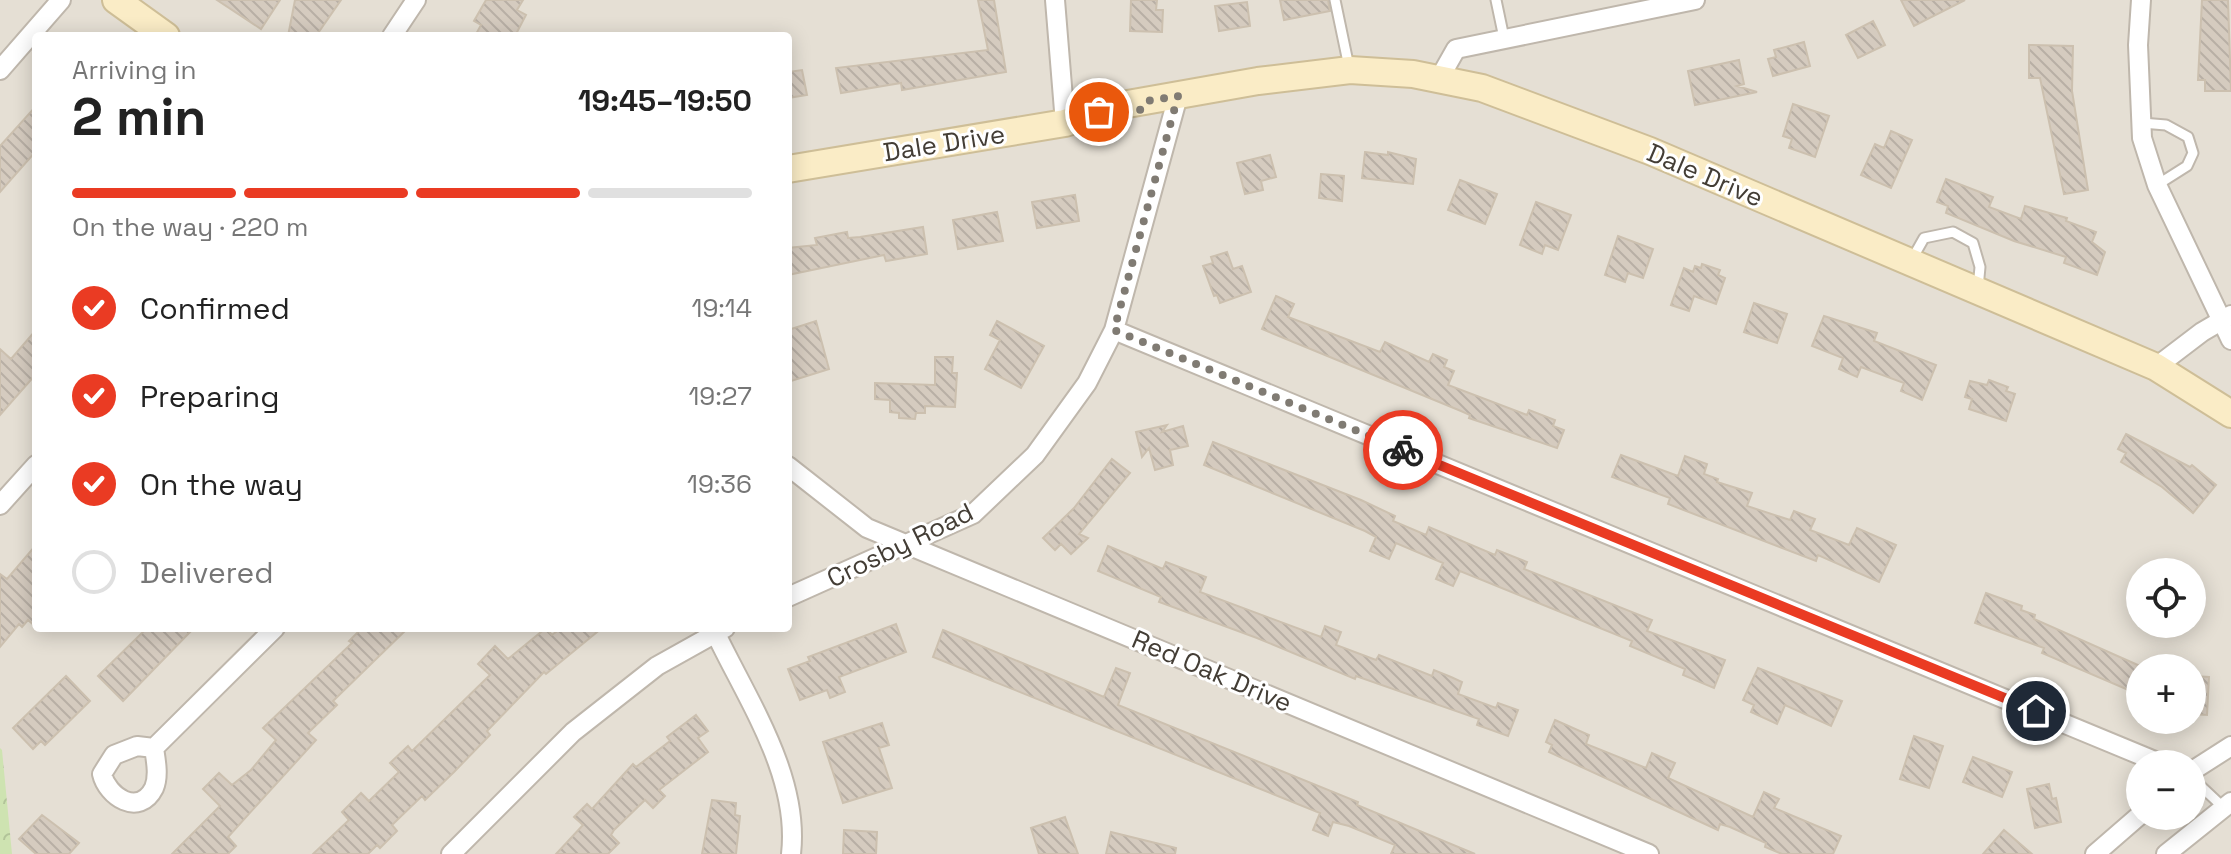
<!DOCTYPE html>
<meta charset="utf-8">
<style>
:root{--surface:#fff;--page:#f6f6f6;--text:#222;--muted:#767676;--line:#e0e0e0;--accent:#ea3b23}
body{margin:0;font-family:"Space Grotesk",sans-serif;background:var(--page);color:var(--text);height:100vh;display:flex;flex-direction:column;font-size:30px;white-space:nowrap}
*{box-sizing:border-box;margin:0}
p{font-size:26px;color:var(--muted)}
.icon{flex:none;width:44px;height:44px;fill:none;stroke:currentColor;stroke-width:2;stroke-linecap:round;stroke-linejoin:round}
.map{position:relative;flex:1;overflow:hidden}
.panel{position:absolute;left:32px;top:32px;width:760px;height:600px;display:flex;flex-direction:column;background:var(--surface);border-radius:8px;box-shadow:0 4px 20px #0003}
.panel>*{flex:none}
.fabs{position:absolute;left:2126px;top:558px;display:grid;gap:16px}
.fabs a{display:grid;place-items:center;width:80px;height:80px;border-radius:50%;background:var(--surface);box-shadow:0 4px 20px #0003;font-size:40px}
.pin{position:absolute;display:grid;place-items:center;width:68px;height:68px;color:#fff;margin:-34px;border:4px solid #fff;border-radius:50%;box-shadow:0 2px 8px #0007}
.courier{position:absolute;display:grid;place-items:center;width:80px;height:80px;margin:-40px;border:6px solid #ea3b23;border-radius:50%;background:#fff;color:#222;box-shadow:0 2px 10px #0007}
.headline em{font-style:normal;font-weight:700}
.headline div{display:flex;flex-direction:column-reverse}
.headline{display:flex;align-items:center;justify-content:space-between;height:136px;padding:0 40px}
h1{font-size:52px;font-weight:700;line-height:60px}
.bar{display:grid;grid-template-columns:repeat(4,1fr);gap:12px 8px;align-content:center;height:96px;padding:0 40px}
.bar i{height:10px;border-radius:6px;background:var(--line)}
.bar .on{background:var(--accent)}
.bar p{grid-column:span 4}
ol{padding:0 40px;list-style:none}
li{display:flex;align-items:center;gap:24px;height:88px}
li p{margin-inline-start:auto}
li .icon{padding:8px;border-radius:50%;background:var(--accent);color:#fff;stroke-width:4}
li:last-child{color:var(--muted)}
li i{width:44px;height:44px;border:4px solid var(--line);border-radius:50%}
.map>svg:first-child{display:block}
</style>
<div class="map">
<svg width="2231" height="854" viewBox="0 0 2231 854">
<defs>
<pattern id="forest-crowns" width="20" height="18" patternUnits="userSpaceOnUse" patternTransform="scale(2)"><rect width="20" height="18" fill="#cee3b1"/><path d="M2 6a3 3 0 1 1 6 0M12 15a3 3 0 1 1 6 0" fill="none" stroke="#b2c499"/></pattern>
<pattern id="building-back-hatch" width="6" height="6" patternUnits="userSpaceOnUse" patternTransform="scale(2)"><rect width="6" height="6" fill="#d5cbbf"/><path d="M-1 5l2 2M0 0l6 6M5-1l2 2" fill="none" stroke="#b8afa5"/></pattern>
</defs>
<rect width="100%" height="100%" fill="#f1ede5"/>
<path fill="#e5dfd4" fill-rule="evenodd" d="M0 0H2231V854H0ZM36 36H788V628H36ZM2140 572H2192V624H2140ZM2140 668H2192V720H2140ZM2140 764H2192V816H2140Z"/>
<path fill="url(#forest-crowns)" d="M0 748 2 750 12 854H0Z"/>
<path fill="url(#building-back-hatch)" stroke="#ccc0af" stroke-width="2" d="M217 0H280L261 29Z
M295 0H341L316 36H288Z
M486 0H523L517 10 526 15 515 36H475L481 25 474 21Z
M978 0H994L1006 72 902 90 901 83 841 93 836 68 988 50Z
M1131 0H1157L1156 10H1163L1162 32 1130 31Z
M1280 0H1328L1330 11 1284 20Z
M1901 0H1965L1914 26Z
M2202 0H2228L2231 91H2205V80H2198Z
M1247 2 1250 26 1219 31 1215 6Z
M1873 21 1885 45 1858 58 1846 35Z
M1804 42 1810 66 1773 76 1768 59 1776 57 1774 50Z
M2029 45 2073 46 2072 91 2088 190 2064 194 2040 78H2029Z
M1739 60 1744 84 1737 86 1757 92 1695 105 1688 71Z
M802 70 807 95 788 98V72Z
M1793 104 1829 116 1815 157 1789 148 1792 139 1783 136Z
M36 106V151L0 192V146Z
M1891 131 1912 140 1891 188 1861 175 1875 144 1884 148Z
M1365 152 1388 155V152L1416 159 1413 184 1362 178Z
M1270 155 1276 177 1261 181 1263 190 1245 194 1237 163Z
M1321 174 1344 176 1342 201 1319 198Z
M1946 179 1993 197 1989 207 2021 219 2025 206 2067 218 2066 221 2096 232 2092 242 2105 252 2097 275 2064 263 2066 257 2014 241 1946 213 1948 206 1937 202Z
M1460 180 1497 194 1485 224 1448 210Z
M1075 195 1079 221 1037 228 1032 202Z
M1536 202 1571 215 1558 250 1545 245 1542 254 1520 245Z
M997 212 1003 241 958 249 953 220Z
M923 227 927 254 886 261 884 255 788 275V248L817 245 815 238 847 232 848 238 860 237Z
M1618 236 1653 249 1643 278 1628 273 1625 282 1605 275Z
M1227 252 1233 269 1242 266 1251 292 1220 303 1217 295 1214 296 1203 266 1213 263 1211 257Z
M1702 264 1720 270 1718 275 1725 278 1716 304 1694 296 1689 311 1671 305 1684 268 1693 272 1695 266 1701 268Z
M1276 296 1294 304 1288 317 1380 352 1385 342 1429 362 1433 354 1447 360 1444 367 1454 371 1448 385 1527 415 1529 410 1555 420 1553 426 1564 430 1557 448 1469 418 1470 415 1461 411 1262 329Z
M1754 303 1787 314 1777 343 1744 332Z
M1824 316 1877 333 1874 341 1936 365 1922 400 1901 391 1904 383 1861 367 1857 377 1839 369 1843 358 1812 346Z
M816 321 829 369 788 382V330Z
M997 321 1044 346 1021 388 985 369 1000 340 990 335Z
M36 330V374L0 415V349L11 359Z
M935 357H953L952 373H957L955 407 925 406V413H916L915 419 899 418V413L890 412V400L875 399V383L935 385Z
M1989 380 2008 387 2006 391 2015 394 2006 421 1969 409 1972 399 1965 397 1970 381 1987 385Z
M1167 425 1162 432 1183 426 1188 446 1170 450 1173 465 1155 470 1149 448 1142 457 1136 432Z
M2126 434 2190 467 2192 465 2216 485 2193 513 2162 487 2121 462 2126 453 2118 449Z
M1213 442 1361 500 1395 516 1393 521 1426 535 1429 527 1495 555 1497 550 1527 562 1524 569 1652 620 1647 631 1725 660 1714 688 1683 675 1685 669 1630 646 1632 641 1460 571 1453 586 1436 579 1443 563 1396 543 1389 559 1370 551 1376 537 1365 531 1204 465Z
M1621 455 1678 476 1685 456 1707 464 1704 474 1718 479 1717 482 1752 493 1747 506 1790 520 1794 511 1815 519 1810 530 1849 545 1857 528 1896 545 1879 582 1818 555 1816 561 1668 504 1670 498 1612 477Z
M1112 459 1130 473 1079 534 1088 538 1071 554 1061 544 1055 550 1043 538 1074 508Z
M36 545V627L28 620 22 627 19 624 0 647V574L7 579Z
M1108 546 1163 569 1166 562 1206 577 1200 592 1321 637 1325 626 1341 632 1336 645 1376 660 1379 655 1432 676 1434 670 1451 677 1462 682 1458 694 1496 708 1498 703 1518 710 1508 736 1477 725 1479 719 1356 676 1355 679 1257 638 1159 602 1161 597 1098 571Z
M1986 593 2022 606 2021 610 2035 615 2034 619 2140 666V695L2042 653 2044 648 1975 623Z
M896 624 906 652 839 677 845 692 830 698 827 690 800 700 788 669 810 661 808 657Z
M147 628H194L123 701 98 676Z
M362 628H408L333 701 337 705 308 733 316 740 228 837 236 846 228 854H172L220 806 203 789 219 773 232 785 251 770 276 740 263 728 352 643 349 641Z
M546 628 552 635 561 628H602L546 674 544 672 487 731 490 735 454 772 425 800 422 796 392 825 397 831 380 848 377 845 368 854H313L349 820 342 812 361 793 369 801 399 772 390 763 408 746 412 751 490 675 478 664 495 646 508 659Z
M943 630 1104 697 1116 668 1130 673 1118 705 1358 802 1357 805 1475 854H1391L1395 845 1349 826 1333 822 1328 836 1313 830 1320 813 933 657Z
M1758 668 1842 701 1831 726 1785 705 1777 724 1751 712 1754 705 1743 700Z
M66 676 90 701 45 745 41 741 33 749 13 728Z
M2192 676 2209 677 2207 715 2192 714Z
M696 715 708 731 698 738 708 752 659 790 665 796 653 808 645 800 614 830 611 835 619 843 608 854H556L583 825 574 817 587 804 592 809 633 764 636 767 670 741 667 737Z
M1555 720 1589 735 1586 744 1646 768 1652 753 1675 763 1668 778 1753 817 1764 792 1779 799 1774 808 1841 836 1833 854H1782L1765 847 1766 843 1730 827 1720 824 1718 830 1549 752 1552 745 1546 742Z
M882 723 889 745 879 748 892 788 843 803 823 742Z
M1914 736 1943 746 1929 788 1900 779Z
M1973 757 2012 772 2002 797 1963 782Z
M2049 784 2052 799 2056 798 2061 822 2035 828 2027 789Z
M712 800 736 803 735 815 740 816 736 854H702Z
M42 815 79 843 69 854H36L19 839Z
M1065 817 1078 854H1039L1031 828Z
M844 830 877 832 876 854H843Z
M2004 830 2032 854H1983Z
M1111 832 1176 848 1175 854H1106Z"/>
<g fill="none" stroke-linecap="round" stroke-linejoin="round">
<g stroke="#bfb7ac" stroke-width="13">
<path id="lane" d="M1335 0 1349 67
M1496 0 1504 38
M2142 123 2166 125 2188 137 2193 153 2187 166 2157 185
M1911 261 1924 238 1953 232 1973 243 1980 267 1978 288
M2192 778 2223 807"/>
</g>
<g stroke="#bfb7ac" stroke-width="22">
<path id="street" d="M1055 0 1065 123
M2141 0 2138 45 2142 138 2157 185 2231 340
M392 36 416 0
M0 70 61 0
M1439 79 1456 49 1695 0
M1114 330 2162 764
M2156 367 2202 332 2231 315
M788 466 867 528 1649 854
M0 505 36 465
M788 597 973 514 1035 455 1087 383 1114 330 1178 96
M716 634C748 701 800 777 791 854
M137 746 154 748C156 761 159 776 154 788 139 818 107 796 102 774L114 755Z
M154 748 275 628
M2192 771 2231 746
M451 854 573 732 657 666 725 628
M2095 854 2140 815
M2166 854 2231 802"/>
</g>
<g stroke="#cebe97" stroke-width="30">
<path id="secondary" d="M116 0 166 36
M788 169 1065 123 1122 105 1258 81 1350 70 1413 74 1482 88 1650 151 2156 367 2231 414"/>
</g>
<use href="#lane" stroke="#fff" stroke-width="9"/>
<use href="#street" stroke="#fff" stroke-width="18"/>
<use href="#secondary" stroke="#faecc6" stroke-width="26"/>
</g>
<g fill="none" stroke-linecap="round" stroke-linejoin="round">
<path stroke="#807b73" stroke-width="8" stroke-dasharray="0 14.4" d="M1099 112 1125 115 1138 113 1146 101 1178 96 1114 330 1403 450"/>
<path stroke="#ea3b23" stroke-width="10" d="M1403 450 2036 711"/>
</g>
<g text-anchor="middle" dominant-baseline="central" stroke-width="6" stroke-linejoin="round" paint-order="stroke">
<g font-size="26" fill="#433d35" stroke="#fff">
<text transform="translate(944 143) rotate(-9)">Dale Drive</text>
<text transform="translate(1705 175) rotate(23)">Dale Drive</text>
<text transform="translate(900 545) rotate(-26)">Crosby Road</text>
<text transform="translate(1212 671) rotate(23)">Red Oak Drive</text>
</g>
</g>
</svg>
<div class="fabs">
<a><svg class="icon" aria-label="locate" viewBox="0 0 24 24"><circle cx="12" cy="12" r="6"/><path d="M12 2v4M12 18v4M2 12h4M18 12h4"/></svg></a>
<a>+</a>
<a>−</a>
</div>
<div class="pin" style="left:1099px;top:112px;background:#ea580c"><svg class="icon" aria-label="bag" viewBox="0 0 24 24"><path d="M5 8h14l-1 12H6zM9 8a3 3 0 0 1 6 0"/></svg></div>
<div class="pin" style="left:2036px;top:711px;background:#1f2937"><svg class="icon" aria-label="home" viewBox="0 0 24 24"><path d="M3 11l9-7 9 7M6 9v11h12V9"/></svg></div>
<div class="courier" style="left:1403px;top:450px"><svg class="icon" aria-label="bike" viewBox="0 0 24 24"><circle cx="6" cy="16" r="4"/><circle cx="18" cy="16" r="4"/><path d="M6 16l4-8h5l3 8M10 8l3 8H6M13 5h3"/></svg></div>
<section class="panel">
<div class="headline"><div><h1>2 min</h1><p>Arriving in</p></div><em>19:45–19:50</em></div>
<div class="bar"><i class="on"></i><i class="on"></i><i class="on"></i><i></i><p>On the way · 220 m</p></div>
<ol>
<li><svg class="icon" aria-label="check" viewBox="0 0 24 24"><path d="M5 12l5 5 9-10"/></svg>Confirmed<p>19:14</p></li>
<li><svg class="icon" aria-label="check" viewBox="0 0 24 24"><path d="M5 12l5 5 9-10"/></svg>Preparing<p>19:27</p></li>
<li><svg class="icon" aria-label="check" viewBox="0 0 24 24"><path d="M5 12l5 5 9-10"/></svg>On the way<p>19:36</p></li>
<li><i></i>Delivered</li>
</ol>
</section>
</div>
